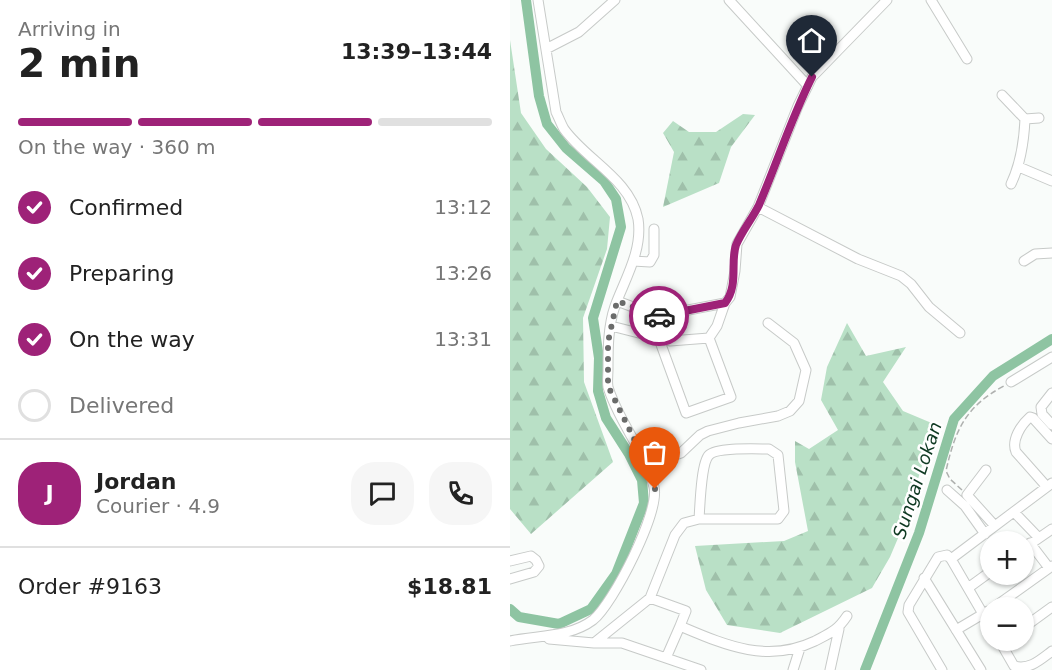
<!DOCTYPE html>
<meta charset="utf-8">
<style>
:root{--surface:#fff;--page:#f6f6f6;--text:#222;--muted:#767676;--line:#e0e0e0;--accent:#9e2278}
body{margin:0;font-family:"DejaVu Sans",sans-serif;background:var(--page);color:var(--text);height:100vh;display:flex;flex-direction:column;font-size:22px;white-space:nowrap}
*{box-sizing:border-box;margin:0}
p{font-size:20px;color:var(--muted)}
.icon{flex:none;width:33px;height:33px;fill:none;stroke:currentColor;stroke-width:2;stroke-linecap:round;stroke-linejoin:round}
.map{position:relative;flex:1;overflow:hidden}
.side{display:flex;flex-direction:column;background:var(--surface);width:510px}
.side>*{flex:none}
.buttons{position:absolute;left:470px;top:531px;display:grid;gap:12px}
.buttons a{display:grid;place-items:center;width:54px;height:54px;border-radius:50%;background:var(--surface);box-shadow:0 2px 4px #0004;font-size:30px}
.pin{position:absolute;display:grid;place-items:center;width:51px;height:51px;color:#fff;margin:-62px -26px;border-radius:50% 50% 50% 0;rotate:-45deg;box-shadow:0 0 6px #0007}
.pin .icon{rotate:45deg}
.courier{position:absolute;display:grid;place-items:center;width:60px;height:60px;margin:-30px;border:4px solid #9e2278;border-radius:50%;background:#fff;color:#222;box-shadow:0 2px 8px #0007}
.head em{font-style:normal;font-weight:800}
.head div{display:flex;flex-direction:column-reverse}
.head{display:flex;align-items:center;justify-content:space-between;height:102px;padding:0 18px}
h1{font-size:39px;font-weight:800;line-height:45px}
.bar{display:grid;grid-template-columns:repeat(4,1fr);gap:9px 6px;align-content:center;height:72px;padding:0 18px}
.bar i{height:8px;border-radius:4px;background:var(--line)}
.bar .selected{background:var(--accent)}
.bar p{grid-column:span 4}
.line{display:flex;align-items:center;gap:15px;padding:0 18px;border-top:2px solid var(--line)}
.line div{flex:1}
.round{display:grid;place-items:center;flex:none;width:63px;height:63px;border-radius:24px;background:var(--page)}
ol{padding:0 18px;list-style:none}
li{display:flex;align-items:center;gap:18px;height:66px}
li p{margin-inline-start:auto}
li .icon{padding:6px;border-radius:50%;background:var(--accent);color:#fff;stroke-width:4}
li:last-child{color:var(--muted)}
li i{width:33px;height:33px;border:3px solid var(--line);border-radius:50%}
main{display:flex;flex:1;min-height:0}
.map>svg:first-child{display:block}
</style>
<main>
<section class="side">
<div class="head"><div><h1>2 min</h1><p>Arriving in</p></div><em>13:39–13:44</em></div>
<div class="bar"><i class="selected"></i><i class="selected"></i><i class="selected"></i><i></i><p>On the way · 360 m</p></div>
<ol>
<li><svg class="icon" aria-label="check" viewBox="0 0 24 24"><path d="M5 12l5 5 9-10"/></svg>Confirmed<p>13:12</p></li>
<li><svg class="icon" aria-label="check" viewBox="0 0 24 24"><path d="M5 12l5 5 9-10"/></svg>Preparing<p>13:26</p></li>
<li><svg class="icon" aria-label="check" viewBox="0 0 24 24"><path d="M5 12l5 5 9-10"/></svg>On the way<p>13:31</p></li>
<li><i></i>Delivered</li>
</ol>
<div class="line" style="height:108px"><b class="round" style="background:var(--accent);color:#fff">J</b><div><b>Jordan</b><p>Courier · 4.9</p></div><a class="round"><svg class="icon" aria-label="chat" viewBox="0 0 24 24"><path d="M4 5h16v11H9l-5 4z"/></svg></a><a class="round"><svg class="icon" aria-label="phone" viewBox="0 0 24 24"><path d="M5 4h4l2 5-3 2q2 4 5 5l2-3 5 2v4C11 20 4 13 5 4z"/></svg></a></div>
<div class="line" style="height:78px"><div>Order #9163</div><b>$18.81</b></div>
</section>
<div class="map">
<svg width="542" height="670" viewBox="0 0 542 670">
<defs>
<pattern id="forest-firs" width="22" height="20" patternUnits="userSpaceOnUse" patternTransform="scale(1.5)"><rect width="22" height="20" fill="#b9e0c6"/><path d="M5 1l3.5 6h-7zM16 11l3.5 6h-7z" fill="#9fc0aa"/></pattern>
</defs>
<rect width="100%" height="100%" fill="#f9fcfa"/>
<path fill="url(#forest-firs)" d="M0 40 11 113 36 149 77 187 100 217 97 249 73 318 74 382 103 462 21 534 0 509Z
M233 114 245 115 221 147 209 183 153 207 164 152 153 133 163 121 179 132H206Z
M337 323 356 356 396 347 373 382 393 411 424 424 397 517 380 557 362 588 270 633 217 625 196 590 185 546 274 541 298 531 285 462V441L299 449 328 430 311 400 317 367Z"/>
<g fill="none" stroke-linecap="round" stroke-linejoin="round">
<path stroke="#8ec4a2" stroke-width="10" d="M0 609 9 617 49 624 81 609 106 574 134 503 132 480 119 454 96 418 88 391 89 358 83 318 111 227 106 199 94 181 56 148 37 124 29 96 16 0
M355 670 409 533 444 419 483 376 542 339"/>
<g stroke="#c7cac8" stroke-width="11">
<path id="minor" d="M219 0 298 86
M421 0 457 59
M36 49 69 32 105 0
M492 95 515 119C514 142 511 163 501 184
M515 119 529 118
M509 167 542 181
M248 207 348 259 391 276 401 284 419 307 450 333
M123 261 140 262 144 255V229
M514 261 525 254 542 253
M107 301 147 316 215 303 220 297 225 271 227 244 248 207 288 106 302 77 377 0
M101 326 160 341 199 338 221 397 176 413 149 339
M199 338 207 326 215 303
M501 382 542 357
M542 393 531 407 532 414 542 425
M136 465 171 453 190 435 198 431 229 423 268 416 280 411 289 401 296 370 284 343 258 323
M476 470 457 495 485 526
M537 487 506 452C501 440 511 425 520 417L523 418 542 439
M437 490 455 506 475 534
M504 512 529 538
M520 543 539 568
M513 549 542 529
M441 559 542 483
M0 561 21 556 26 560 29 566 24 572 0 579
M414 578 471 670
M458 588 480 572
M140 598 176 611 170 626
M483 608 542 566
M513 628 542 607
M446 630 478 611
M39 639 84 643 140 598 165 535 174 523 189 519H268L274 511 268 455 259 449C247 449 207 447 199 455 191 463 190 506 189 519
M489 640 504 666C520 670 530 660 542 651
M0 641C27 635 59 638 83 620 103 604 150 512 144 487 135 451 108 421 98 387 97 382 98 375 98 369 98 349 98 326 105 306 115 279 133 250 128 219 120 179 76 160 54 129 51 124 49 118 46 112L28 0
M84 643H112L156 658 170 626C215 645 257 664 305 641 320 633 327 631 337 616
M156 658 191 670
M283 670 290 648
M320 670 329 629
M432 670 398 612 399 605 428 557 437 555 441 559 480 626"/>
</g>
<path stroke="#afb1af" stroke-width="1.5" stroke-dasharray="6 3" stroke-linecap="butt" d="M452 490 440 479 436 471C445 430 456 406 494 386"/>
<use href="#minor" stroke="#fff" stroke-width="9"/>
</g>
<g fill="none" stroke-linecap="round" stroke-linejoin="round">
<path stroke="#6b6c6b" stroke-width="6" stroke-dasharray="0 10.8" d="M145 489 129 449 98 386V342L107 301 149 316"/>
<path stroke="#9e2278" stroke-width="8" d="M149 316 215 303C229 285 220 262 226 245 232 231 242 219 249 205 267 163 281 119 302 77"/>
</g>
<g text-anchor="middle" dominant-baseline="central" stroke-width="5" stroke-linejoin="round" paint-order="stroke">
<g font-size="18" font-style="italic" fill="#0e3922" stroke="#fff">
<text transform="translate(407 480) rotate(-72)">Sungai Lokan</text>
</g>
</g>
</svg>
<div class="buttons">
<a>+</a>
<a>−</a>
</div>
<div class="pin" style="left:145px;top:489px;background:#ea580c"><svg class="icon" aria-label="bag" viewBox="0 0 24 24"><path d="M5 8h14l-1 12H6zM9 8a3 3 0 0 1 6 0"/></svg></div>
<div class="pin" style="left:302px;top:77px;background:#1f2937"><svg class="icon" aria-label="home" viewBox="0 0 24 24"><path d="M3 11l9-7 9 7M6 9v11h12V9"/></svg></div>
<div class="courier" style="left:149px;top:316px"><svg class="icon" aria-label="car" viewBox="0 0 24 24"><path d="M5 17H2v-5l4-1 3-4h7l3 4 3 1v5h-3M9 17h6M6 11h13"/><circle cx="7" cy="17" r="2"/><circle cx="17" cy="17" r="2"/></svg></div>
</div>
</main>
